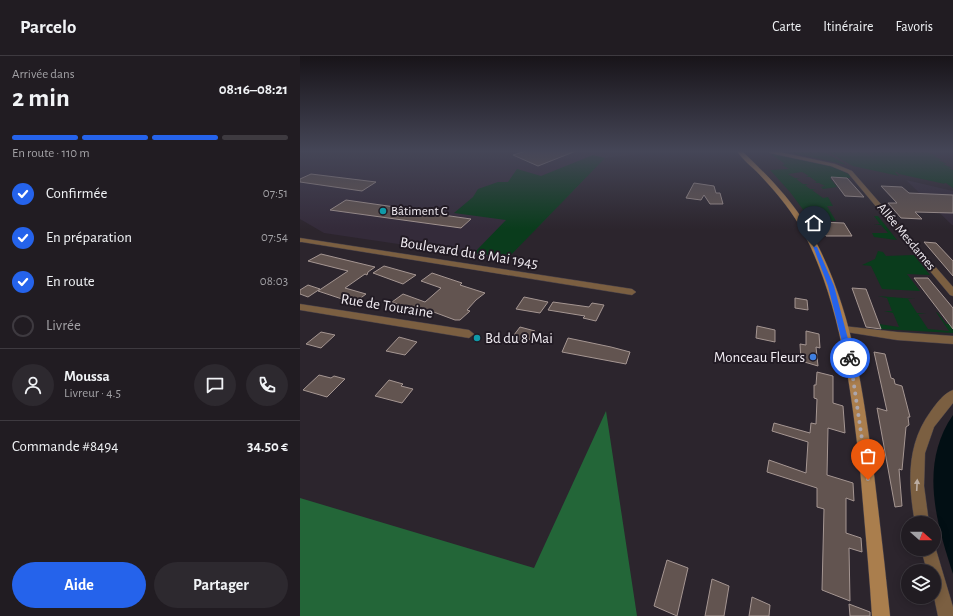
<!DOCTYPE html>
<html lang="fr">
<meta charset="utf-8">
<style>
:root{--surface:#211c22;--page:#2d292f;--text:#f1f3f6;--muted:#a2a1a5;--line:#3e3a40;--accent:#2563eb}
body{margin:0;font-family:"Alegreya Sans",sans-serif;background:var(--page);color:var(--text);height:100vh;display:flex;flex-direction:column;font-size:15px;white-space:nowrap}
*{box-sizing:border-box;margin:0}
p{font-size:13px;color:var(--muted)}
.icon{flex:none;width:22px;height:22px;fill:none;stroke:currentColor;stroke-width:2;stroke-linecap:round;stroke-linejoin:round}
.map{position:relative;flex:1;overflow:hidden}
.sheet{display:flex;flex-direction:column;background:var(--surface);width:300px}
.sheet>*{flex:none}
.needle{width:26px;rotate:111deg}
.fabs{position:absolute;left:601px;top:460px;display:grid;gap:8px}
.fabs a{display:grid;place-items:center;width:40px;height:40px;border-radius:50%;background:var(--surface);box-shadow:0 2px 10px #0003,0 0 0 1px var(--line);font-size:20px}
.pin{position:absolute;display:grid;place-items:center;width:34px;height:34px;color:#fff;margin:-41px -17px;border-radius:50% 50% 50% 0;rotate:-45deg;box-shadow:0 0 4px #0007}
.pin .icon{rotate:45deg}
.courier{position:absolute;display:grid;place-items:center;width:40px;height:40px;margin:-20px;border:3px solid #2563eb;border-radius:50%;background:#fff;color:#222;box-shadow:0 1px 5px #0007}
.head em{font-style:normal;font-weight:600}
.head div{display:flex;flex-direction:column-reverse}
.head{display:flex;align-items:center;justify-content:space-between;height:68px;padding:0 12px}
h1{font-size:26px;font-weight:600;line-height:30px}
.bar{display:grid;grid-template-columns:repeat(4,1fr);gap:6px 4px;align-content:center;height:48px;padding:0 12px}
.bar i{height:5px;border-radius:3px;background:var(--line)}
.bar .selected{background:var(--accent)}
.bar p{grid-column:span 4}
.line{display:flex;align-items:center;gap:10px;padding:0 12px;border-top:1px solid var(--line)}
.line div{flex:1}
.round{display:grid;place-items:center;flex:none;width:42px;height:42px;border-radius:21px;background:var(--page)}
ol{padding:0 12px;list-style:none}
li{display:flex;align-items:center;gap:12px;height:44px}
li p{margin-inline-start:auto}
li .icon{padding:4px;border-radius:50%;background:var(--accent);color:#fff;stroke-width:4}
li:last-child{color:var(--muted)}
li i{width:22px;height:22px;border:2px solid var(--line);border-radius:50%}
.action{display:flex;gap:8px;margin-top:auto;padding:8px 12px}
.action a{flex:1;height:46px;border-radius:24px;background:var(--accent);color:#fff;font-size:16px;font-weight:600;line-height:46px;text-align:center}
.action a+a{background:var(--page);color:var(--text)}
header{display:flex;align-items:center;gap:24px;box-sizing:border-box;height:56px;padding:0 20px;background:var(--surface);border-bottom:1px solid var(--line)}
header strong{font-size:19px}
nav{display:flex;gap:22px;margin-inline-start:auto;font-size:14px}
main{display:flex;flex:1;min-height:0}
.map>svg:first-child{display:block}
</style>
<header>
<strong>Parcelo</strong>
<nav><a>Carte</a><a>Itinéraire</a><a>Favoris</a></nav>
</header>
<main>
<section class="sheet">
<div class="head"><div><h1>2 min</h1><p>Arrivée dans</p></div><em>08:16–08:21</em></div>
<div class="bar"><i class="selected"></i><i class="selected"></i><i class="selected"></i><i></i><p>En route · 110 m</p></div>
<ol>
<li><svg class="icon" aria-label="check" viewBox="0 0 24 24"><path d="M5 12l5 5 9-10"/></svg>Confirmée<p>07:51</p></li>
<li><svg class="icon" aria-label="check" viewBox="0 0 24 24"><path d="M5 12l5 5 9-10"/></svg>En préparation<p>07:54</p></li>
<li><svg class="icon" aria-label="check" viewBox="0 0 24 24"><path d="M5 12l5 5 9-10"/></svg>En route<p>08:03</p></li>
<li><i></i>Livrée</li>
</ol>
<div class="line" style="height:72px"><a class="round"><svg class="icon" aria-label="person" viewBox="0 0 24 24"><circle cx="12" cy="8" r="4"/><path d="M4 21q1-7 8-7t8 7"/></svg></a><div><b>Moussa</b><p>Livreur · 4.5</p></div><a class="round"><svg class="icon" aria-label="chat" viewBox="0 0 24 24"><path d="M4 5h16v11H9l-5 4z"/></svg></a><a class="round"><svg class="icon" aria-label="phone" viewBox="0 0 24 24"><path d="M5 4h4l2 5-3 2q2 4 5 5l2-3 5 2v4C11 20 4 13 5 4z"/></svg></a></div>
<div class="line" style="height:52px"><div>Commande #8494</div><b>34.50 €</b></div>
<div class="action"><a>Aide</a><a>Partager</a></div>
</section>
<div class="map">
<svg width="653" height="560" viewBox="0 0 653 560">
<rect width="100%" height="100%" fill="#2c252d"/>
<path fill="#342b3a" d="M0 95H363L305 102 206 204 24 177 0 163Z
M606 124 653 135V169H652Z"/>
<path fill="#0a3c1c" d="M483 95H523L547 109Z
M526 95H565L576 104 567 95 632 96 629 97 638 100H634L642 104H638L647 108H643L652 112H648L653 114V132L646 127H644L645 128 599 118 597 116H595L599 120 553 110Z
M468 96 535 111 550 119V122H530L537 131 523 133 521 131 525 130 519 127H514L517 126 510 121H505L509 120 502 116 488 118 495 122H500L496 123 503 128H509L505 129 510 133H516L512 134 523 142 528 141 533 150H527L536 165 510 163 490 136 470 114 489 113 482 109 485 108Z
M293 99 305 102 208 202 174 197 206 164 154 157 173 141 178 133 198 126H208L217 113 241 120Z
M574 160H578L597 184 574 181 572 177H588L581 169 574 168H580Z
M578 195 583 196 586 200 614 199 630 219 607 218 620 235 582 233 571 210 562 209 575 203Z
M578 240 615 243H608L617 257H626L618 258 628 273 649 275 636 256 638 257 646 268H653V277L581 273 579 268 599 271 593 257 584 255H592L587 242Z"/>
<path fill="#236638" d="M306 355 337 560H0V442L234 512Z"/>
<path fill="#020f14" d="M653 359V518C636 466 619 408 653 359Z"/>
<path fill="#625450" stroke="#a59692" d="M226 95H276L238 110 213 99Z
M11 118 76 126 62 135 0 126V123Z
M531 121 547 122 564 141 545 140Z
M394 127 414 130 416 137H420L423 148H410L404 139 401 144 386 142Z
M581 130 602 131 609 137 653 139V157L615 156 622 163 601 162 588 147H597Z
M46 144 137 157 136 158 171 163 161 172 30 154Z
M518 166 544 167 552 180H526Z
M624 186 636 187 653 205V220Z
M21 198 75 211 68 216 67 219 65 218 45 232 66 238 54 247 18 235 48 215 8 205Z
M84 210 116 219 103 228 73 217Z
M132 217 162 227 160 229 185 237 176 244 167 254 170 255 160 264H155L131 255 129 257 120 256 92 246 103 238 125 246 141 232 121 225Z
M614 222H628L653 252V273Z
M8 229 20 233 8 241 0 238V234Z
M552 232 566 233 581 273 566 271Z
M224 241 248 246 240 257 216 253Z
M495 242 507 244 508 254 495 252Z
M253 246 289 251 292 247 304 249 296 265 283 262 285 260 248 254Z
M457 270 475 274V286L456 282Z
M220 271 235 275 227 287 211 283Z
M506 275 519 278 520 292 516 291 518 310 501 305 500 288 506 289Z
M21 276 35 279 21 292 6 288Z
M99 281 117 286 105 299 86 295Z
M268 282 311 291 330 296 326 308 262 296Z
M574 296 585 298 591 322 594 323 595 328 602 330 610 361H608L609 369 606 371 602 414 599 413 602 450 595 451 577 352 587 355Z
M517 316 533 320V347L543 350 545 377 528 372 527 419 553 427 554 445 546 442V477L561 482 562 496 549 492 550 545 522 534 524 453 517 451V432L467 416 469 404 506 417 508 386 472 375 474 367 510 377 511 367 516 368 517 343 514 342V329H516Z
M19 319 31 322 34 320 45 323 27 341 3 334Z
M89 324 103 328 101 330 113 333 102 347 75 340Z
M367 504 388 512 377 560 354 550Z
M412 523 429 530 424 560H405Z
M452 541 470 549 469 560H449Z
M549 548 570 556V560H550Z"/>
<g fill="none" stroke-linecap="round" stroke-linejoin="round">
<g stroke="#484149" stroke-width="1">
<path id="street" d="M468 95H475L535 108 552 115 653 231V240L650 239 548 117 531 110 470 97Z
M0 182 332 233 336 236 332 239 2 186H0Z
M0 248 169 274 174 278 169 282 0 254Z
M543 270 597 276 653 280V288L597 284 540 275 538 273Z
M653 334V347L634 371 625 397 624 430 629 467H615C608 427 606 389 631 355 636 348 644 337 653 334Z
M634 487 653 551V560H638L634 541V515H627L621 493H634Z"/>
</g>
<g stroke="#484149" stroke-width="1">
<path id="secondary" d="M437 95H442C465 117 488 140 505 167 550 239 562 328 573 410 579 460 585 510 590 560H572C569 511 564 462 560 412 551 333 541 251 505 179 493 156 477 137 459 118 452 111 442 103 437 95Z"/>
</g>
<use href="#street" fill="#7b5f41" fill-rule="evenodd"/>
<use href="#secondary" fill="#aa7e4d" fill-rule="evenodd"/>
</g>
<defs><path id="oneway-solid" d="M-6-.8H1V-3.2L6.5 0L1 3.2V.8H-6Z"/></defs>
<use fill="#bcada2" href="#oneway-solid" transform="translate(617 429) rotate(-87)"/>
<linearGradient id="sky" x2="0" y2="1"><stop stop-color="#181419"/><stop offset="0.55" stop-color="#454657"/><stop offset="1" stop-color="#454657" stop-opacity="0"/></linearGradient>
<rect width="653" height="173" fill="url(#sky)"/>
<path fill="#2563eb" d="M513 190 517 191 534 230 553 302 552 303 550 304 546 302 528 230Z"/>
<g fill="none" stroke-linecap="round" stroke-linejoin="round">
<path stroke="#aca6ad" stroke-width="4" stroke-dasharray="0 7.2" d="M550 302 568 424"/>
</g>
<g fill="#0f9aa8" stroke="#221b24" stroke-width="1.5">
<circle cx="83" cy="155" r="4"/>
<circle cx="177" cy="282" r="4"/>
</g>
<circle fill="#3f7fe0" stroke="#221b24" stroke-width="1.5" cx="513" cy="301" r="4"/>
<g text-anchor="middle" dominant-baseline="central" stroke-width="4" stroke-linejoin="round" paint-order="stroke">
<g font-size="13" fill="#f1ecf2" stroke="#221b24" text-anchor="start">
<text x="91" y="155">Bâtiment C</text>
</g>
<g font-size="13" fill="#f1ecf2" stroke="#221b24">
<text transform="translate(606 181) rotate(50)">Allée Mesdames</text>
</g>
<g font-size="15" fill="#f1ecf2" stroke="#221b24">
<text transform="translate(169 197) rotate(9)">Boulevard du 8 Mai 1945</text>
<text transform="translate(87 250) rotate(9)">Rue de Touraine</text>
</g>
<g font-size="15" fill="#f1ecf2" stroke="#221b24" text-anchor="start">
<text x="185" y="282">Bd du 8 Mai</text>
<text x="505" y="301" text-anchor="end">Monceau Fleurs</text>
</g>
</g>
</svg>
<div class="fabs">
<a><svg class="needle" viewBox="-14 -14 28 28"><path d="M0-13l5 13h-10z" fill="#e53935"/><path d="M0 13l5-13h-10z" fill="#a2a1a5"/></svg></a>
<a><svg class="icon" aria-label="layers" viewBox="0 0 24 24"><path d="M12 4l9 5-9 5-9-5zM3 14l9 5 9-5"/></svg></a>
</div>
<div class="pin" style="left:568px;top:424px;background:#ea580c"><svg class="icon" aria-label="bag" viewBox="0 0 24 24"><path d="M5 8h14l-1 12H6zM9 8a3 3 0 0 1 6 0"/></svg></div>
<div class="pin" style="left:514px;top:191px;background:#1f2937"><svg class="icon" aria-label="home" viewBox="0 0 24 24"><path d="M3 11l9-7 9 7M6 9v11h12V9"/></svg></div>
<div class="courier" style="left:550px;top:302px"><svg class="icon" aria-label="bike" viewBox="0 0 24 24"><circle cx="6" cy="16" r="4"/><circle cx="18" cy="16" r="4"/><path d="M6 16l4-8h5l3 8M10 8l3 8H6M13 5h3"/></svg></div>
</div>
</main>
